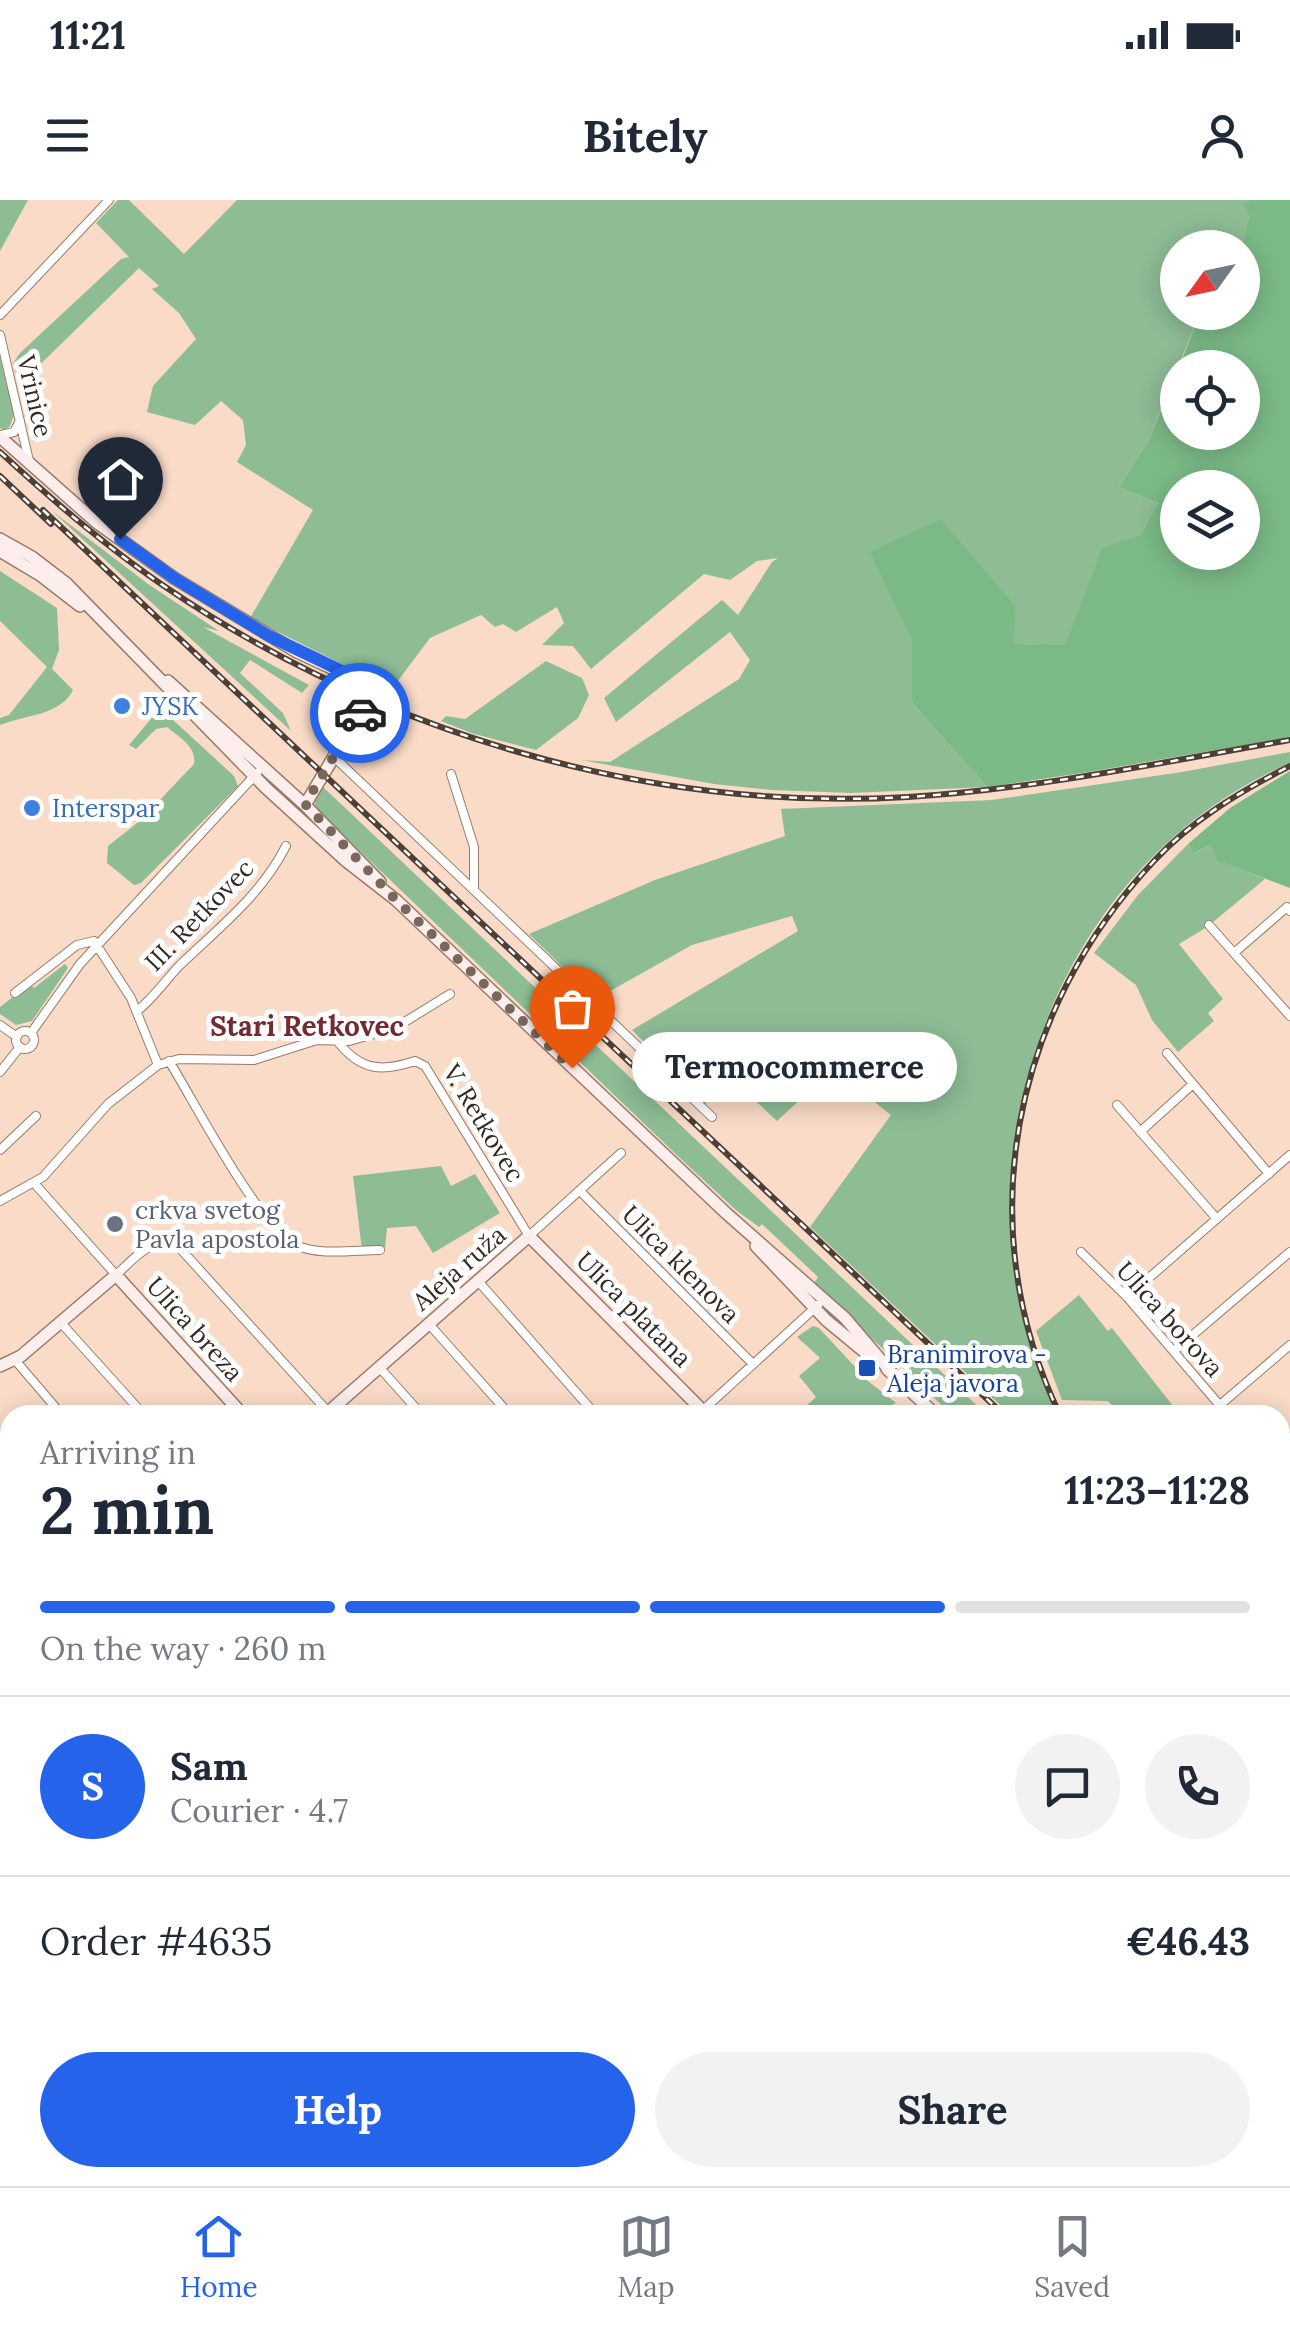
<!DOCTYPE html>
<meta charset="utf-8">
<style>
:root{--surface:#fff;--page:#f2f2f3;--text:#1f2937;--muted:#747a83;--line:#e0e1e3;--accent:#2563eb}
body{margin:0;font-family:Lora,serif;background:var(--page);color:var(--text);height:100vh;display:flex;flex-direction:column;font-size:38px;white-space:nowrap}
*{box-sizing:border-box;margin:0}
p{font-size:32px;color:var(--muted)}
.icon{flex:none;width:55px;height:55px;fill:none;stroke:currentColor;stroke-width:2;stroke-linecap:round;stroke-linejoin:round}
.map{position:relative;flex:1;overflow:hidden}
.sheet{position:absolute;left:0px;top:1205px;width:1290px;height:782px;display:flex;flex-direction:column;background:var(--surface);border-radius:30px 30px 0 0;box-shadow:0 5px 25px #0003}
.sheet>*{flex:none}
.needle{width:65px;rotate:237deg}
.fabs{position:absolute;left:1160px;top:30px;display:grid;gap:20px}
.fabs a{display:grid;place-items:center;width:100px;height:100px;border-radius:50%;background:var(--surface);box-shadow:0 5px 25px #0003;font-size:50px}
.pin{position:absolute;display:grid;place-items:center;width:85px;height:85px;color:#fff;margin:-102px -42px;border-radius:50% 50% 50% 0;rotate:-45deg;box-shadow:0 0 10px #0007}
.pin .icon{rotate:45deg}
.courier{position:absolute;display:grid;place-items:center;width:100px;height:100px;margin:-50px;border:8px solid #2563eb;border-radius:50%;background:#fff;color:#222;box-shadow:0 2px 12px #0007}
.bubble{position:absolute;height:70px;border-radius:35px;background:var(--surface);box-shadow:0 5px 25px #0003;font-size:32px;font-weight:800;line-height:70px;text-align:center}
.overview em{font-style:normal;font-weight:800}
.overview div{display:flex;flex-direction:column-reverse}
.overview{display:flex;align-items:center;justify-content:space-between;height:170px;padding:0 40px}
h1{font-size:65px;font-weight:800;line-height:75px}
.bar{display:grid;grid-template-columns:repeat(4,1fr);gap:15px 10px;align-content:center;height:120px;padding:0 40px}
.bar i{height:12px;border-radius:8px;background:var(--line)}
.bar .active{background:var(--accent)}
.bar p{grid-column:span 4}
.line{display:flex;align-items:center;gap:25px;padding:0 40px;border-top:2px solid var(--line)}
.line div{flex:1}
.round{display:grid;place-items:center;flex:none;width:105px;height:105px;border-radius:52px;background:var(--page)}
.cta{display:flex;gap:20px;margin-top:auto;padding:20px 40px}
.cta a{flex:1;height:115px;border-radius:60px;background:var(--accent);color:#fff;font-size:40px;font-weight:800;line-height:115px;text-align:center}
.cta a+a{background:var(--page);color:var(--text)}
.status{display:flex;justify-content:space-between;align-items:center;height:70px;padding:0 50px;background:var(--surface);direction:ltr}
.status svg{height:28px;fill:currentColor}
header{display:flex;justify-content:space-between;align-items:center;height:130px;padding:0 40px;background:var(--surface);font-size:45px;font-weight:800}
.tab-bar{display:flex;justify-content:space-around;align-items:center;height:140px;border-top:2px solid var(--line);background:var(--surface);font-size:28px;color:var(--muted)}
.tab-bar a{display:grid;justify-items:center;gap:5px}
.tab-bar .active{color:var(--accent)}
.map>svg:first-child{display:block}
</style>
<div class="status"><b>11:21</b><svg viewBox="0 0 49 12"><path d="M0 12V9h3v3zM5 12V6h3v6zM10 12V3h3v9zM15 12V0h3v12zM26 1h20v11H26zM47 4h2v5h-2z"/></svg></div>
<header><svg class="icon" aria-label="menu" viewBox="0 0 24 24"><path d="M4 6h16M4 12h16M4 18h16"/></svg>Bitely<svg class="icon" aria-label="person" viewBox="0 0 24 24"><circle cx="12" cy="8" r="4"/><path d="M4 21q1-7 8-7t8 7"/></svg></header>
<div class="map">
<svg width="1290" height="1986" viewBox="0 0 1290 1986">
<rect width="100%" height="100%" fill="#f9dbc7"/>
<path fill="#8dbc95" d="M0 0H28L0 51Z
M118 0H129L184 54 237 0H1250L1245 4 1249 17 1241 47 1178 48V112L1200 113 1148 241 1119 287 1158 303 1140 335 1102 349 1065 446 1013 444 871 352 912 441V503L987 587 851 593 772 590 714 584 581 560 610 562 739 479 750 460 730 432 616 522 604 498 722 400 738 415 772 362 778 358 757 361 730 380 704 374 591 469 573 446 542 445 564 423 557 407 516 432 503 424 495 427 481 415 430 438 388 494 372 479 250 418 313 310 237 262 246 245 243 220 221 201 195 225 147 212 153 186 196 139 179 113 152 89 159 86 139 68 19 185 13 163 20 153 121 59 129 57 96 23Z
M0 158 14 215 10 226 4 230 0 228Z
M52 311 148 384 219 431 203 427 309 485 302 493 250 460 240 473 283 513 291 531Z
M0 371 57 408 59 450 52 469 73 490C61 515 25 515 0 525V518L9 515 47 467 0 421Z
M546 461 582 478 589 495 578 518 536 550 471 533 441 521 446 516 465 519Z
M160 508 234 576 238 586 141 683 134 685 107 663 108 646 141 620 194 564C197 547 179 537 167 527L156 529 136 549 129 545Z
M1290 552V563C1046 668 943 980 1057 1215H1011L810 1027 891 915 833 869 777 921 732 879 705 904 632 830 798 731 792 716 692 745 596 799 529 734 655 680 785 636 781 609 992 600 1182 572Z
M323 587 987 1215H952L814 1083 818 1077 762 1024 759 1027 737 1011 681 959 315 608V600Z
M1188 644 1195 653 1211 645 1219 661 1265 679 1207 727 1179 744 1223 799 1208 813 1214 821 1178 852 1152 820 1136 785 1094 753 1138 695Z
M65 764 68 768 32 821 16 825 0 814V807L30 784 34 788Z
M441 966 451 986 475 974 500 1013 433 1053 416 1026 387 1028 385 1048 362 1050 353 976Z
M1079 1095 1108 1131 1112 1128 1180 1215H1121L1108 1201 1062 1200 1036 1131Z
M813 1126 819 1128 868 1181 896 1203 873 1215H796L816 1197 799 1176 820 1158 797 1137Z
M10 1511V1645L0 1650V1516Z"/>
<path fill="#7bba87" fill-rule="evenodd" d="M1250 0H1290V537L1089 572 987 587 912 503V441L870 352 941 319 1015 406 1014 444 1065 445 1102 348 1140 335 1158 303 1119 287 1148 241 1177 172 1178 232H1242V168L1179 167 1200 113 1242 112 1241 47 1249 17 1244 4ZM1178 288H1242V352H1178Z
M1290 571V688L1218 661 1211 645 1194 653 1188 644 1230 608Z"/>
<g fill="none" stroke-linecap="round" stroke-linejoin="round">
<g stroke="#977b69" stroke-width="10">
<path id="street" d="M0 115 109 0
M0 135 29 261
M0 235 14 232 20 221
M334 557 712 917
M451 574 474 647V690
M1209 725 1290 816
M1234 753 1287 707 1290 711
M15 793 77 745 94 741 131 798 158 865
M137 811C154 798 166 779 181 764 221 726 261 695 286 646
M0 825 17 837
M16 840a9 9 0 1 1 18 0a9 9 0 1 1-18 0Z
M31 833 80 764 257 573
M338 842C361 871 382 872 415 861L425 866 529 1036 621 953
M1167 853 1269 974
M169 861C194 901 258 1026 296 1045 318 1056 355 1050 380 1050
M0 872 20 847
M1117 905 1217 1019
M1140 932 1193 884
M0 950 36 916
M34 983 116 1075C134 1059 152 1035 177 1045L331 1215
M581 992 753 1164
M0 1001 43 977 108 904 158 865 179 859 254 860 317 840 349 841 395 828 450 794
M1081 1052 1127 1097 1228 1215
M478 1081 596 1215
M1127 1097 1290 955
M62 1124 144 1215
M429 1124 510 1215
M1174 1151 1290 1052
M15 1160 62 1215
M379 1167 422 1215
M1220 1205 1290 1145
M703 1210 818 1105
M1280 1246 1290 1237
M1280 1276 1285 1281
M1280 1383 1290 1374
M1280 1445 1290 1457
M0 1498 10 1494
M1280 1684 1287 1689
M0 1724 10 1718
M1282 1739 1290 1726
M0 1804 10 1800
M1286 1846 1290 1806
M1280 1902 1290 1915
M0 1921 10 1953
M17 1978 20 1986
M177 1978 180 1986
M898 1978 900 1986
M1008 1978 1037 1986
M1173 1978 1177 1986
M1253 1978 1259 1986
M804 1984 887 1978
M462 1985 481 1978
M95 1986 116 1978
M726 1986 727 1978
M762 1986 764 1978
M779 1986 781 1978
M1152 1986 1156 1978"/>
</g>
<g stroke="#977b69" stroke-width="14">
<path id="secondary" d="M0 237 96 322 174 378 297 452 372 487 366 503 305 605
M0 339 32 357 66 383 266 588 346 661 396 700 726 1013 845 1118 891 1172
M0 351 40 375 80 406
M168 481 305 605 380 682
M756 1046 826 1120 872 1158
M0 1166 21 1156 116 1075 243 1215
M887 1169 936 1215
M325 1215 529 1036 707 1215
M0 1374 10 1397
M1280 1484 1290 1477
M1280 1536 1290 1546
M1280 1576 1290 1565
M332 1978 338 1986
M614 1986 623 1978"/>
</g>
<use href="#street" stroke="#fff" stroke-width="8"/>
<use href="#secondary" stroke="#fceeec" stroke-width="11"/>
<path stroke="#4d3f36" stroke-width="2.5" d="M0 1355 10 1378
M0 1393 10 1416
M323 1978 329 1986"/>
<g stroke="#4d3f36" stroke-width="6">
<path id="rail" d="M0 252C52 300 105 346 164 386 380 533 647 612 908 597 1037 589 1163 562 1290 540
M0 276 51 324
M43 310 1004 1215
M1060 1215C969 1026 1012 812 1154 661 1192 620 1241 591 1290 566
M1280 1472 1290 1482"/>
</g>
<use href="#rail" stroke="#fff" stroke-width="2.5" stroke-dasharray="8" stroke-linecap="butt"/>
</g>
<g fill="none" stroke-linecap="round" stroke-linejoin="round">
<path stroke="#7a675c" stroke-width="10" stroke-dasharray="0 18" d="M360 513 305 604 396 700 572 868"/>
<path stroke="#2563eb" stroke-width="12" d="M120 339 174 378 269 436 369 484 372 490 360 513"/>
</g>
<g fill="#3f7fe0" stroke="#fff" stroke-width="4">
<circle cx="122" cy="506" r="10"/>
<circle cx="32" cy="608" r="10"/>
</g>
<circle fill="#6b7280" stroke="#fff" stroke-width="4" cx="115" cy="1024" r="10"/>
<rect fill="#1a4fb4" stroke="#fff" stroke-width="4" x="857" y="1158" width="20" height="20" rx="5"/>
<g text-anchor="middle" dominant-baseline="central" stroke-width="10" stroke-linejoin="round" paint-order="stroke">
<g font-size="25" fill="#352922" stroke="#fff">
<text transform="translate(35 196) rotate(77)">Vrinice</text>
<text transform="translate(199 715) rotate(-46)">III. Retkovec</text>
<text transform="translate(484 923) rotate(59)">V. Retkovec</text>
<text transform="translate(681 1064) rotate(45)">Ulica klenova</text>
<text transform="translate(459 1068) rotate(-41)">Aleja ruža</text>
<text transform="translate(634 1109) rotate(45)">Ulica platana</text>
<text transform="translate(1170 1119) rotate(48)">Ulica borova</text>
<text transform="translate(195 1129) rotate(48)">Ulica breza</text>
</g>
<g font-size="25" fill="#366cbe" stroke="#fff" text-anchor="start">
<text x="142" y="506">JYSK</text>
<text x="52" y="608">Interspar</text>
</g>
<g font-size="25" fill="#5b616d" stroke="#fff" text-anchor="start">
<text x="135" y="1010">crkva svetog<tspan x="135" dy="29">Pavla apostola</tspan></text>
</g>
<g font-size="25" fill="#164399" stroke="#fff" text-anchor="start">
<text x="887" y="1154">Branimirova -<tspan x="887" dy="29">Aleja javora</tspan></text>
</g>
<g font-size="28" font-weight="bold" fill="#722b31" stroke="#fff">
<text x="307" y="826">Stari Retkovec</text>
</g>
</g>
</svg>
<div class="fabs">
<a><svg class="needle" viewBox="-14 -14 28 28"><path d="M0-13l5 13h-10z" fill="#e53935"/><path d="M0 13l5-13h-10z" fill="#747a83"/></svg></a>
<a><svg class="icon" aria-label="locate" viewBox="0 0 24 24"><circle cx="12" cy="12" r="6"/><path d="M12 2v4M12 18v4M2 12h4M18 12h4"/></svg></a>
<a><svg class="icon" aria-label="layers" viewBox="0 0 24 24"><path d="M12 4l9 5-9 5-9-5zM3 14l9 5 9-5"/></svg></a>
</div>
<div class="pin" style="left:572px;top:868px;background:#ea580c"><svg class="icon" aria-label="bag" viewBox="0 0 24 24"><path d="M5 8h14l-1 12H6zM9 8a3 3 0 0 1 6 0"/></svg></div>
<div class="pin" style="left:120px;top:339px;background:#1f2937"><svg class="icon" aria-label="home" viewBox="0 0 24 24"><path d="M3 11l9-7 9 7M6 9v11h12V9"/></svg></div>
<div class="courier" style="left:360px;top:513px"><svg class="icon" aria-label="car" viewBox="0 0 24 24"><path d="M5 17H2v-5l4-1 3-4h7l3 4 3 1v5h-3M9 17h6M6 11h13"/><circle cx="7" cy="17" r="2"/><circle cx="17" cy="17" r="2"/></svg></div>
<div class="bubble" style="left:632px;top:832px;width:325px">Termocommerce</div>
<section class="sheet">
<div class="overview"><div><h1>2 min</h1><p>Arriving in</p></div><em>11:23–11:28</em></div>
<div class="bar"><i class="active"></i><i class="active"></i><i class="active"></i><i></i><p>On the way · 260 m</p></div>
<div class="line" style="height:180px"><b class="round" style="background:var(--accent);color:#fff">S</b><div><b>Sam</b><p>Courier · 4.7</p></div><a class="round"><svg class="icon" aria-label="chat" viewBox="0 0 24 24"><path d="M4 5h16v11H9l-5 4z"/></svg></a><a class="round"><svg class="icon" aria-label="phone" viewBox="0 0 24 24"><path d="M5 4h4l2 5-3 2q2 4 5 5l2-3 5 2v4C11 20 4 13 5 4z"/></svg></a></div>
<div class="line" style="height:130px"><div>Order #4635</div><b>€46.43</b></div>
<div class="cta"><a>Help</a><a>Share</a></div>
</section>
</div>
<nav class="tab-bar">
<a class="active"><svg class="icon" aria-label="home" viewBox="0 0 24 24"><path d="M3 11l9-7 9 7M6 9v11h12V9"/></svg>Home</a>
<a><svg class="icon" aria-label="map" viewBox="0 0 24 24"><path d="M3 6l6-2 6 2 6-2v14l-6 2-6-2-6 2zM9 4v14M15 6v14"/></svg>Map</a>
<a><svg class="icon" aria-label="saved" viewBox="0 0 24 24"><path d="M7 4h10v16l-5-4-5 4z"/></svg>Saved</a>
</nav>
